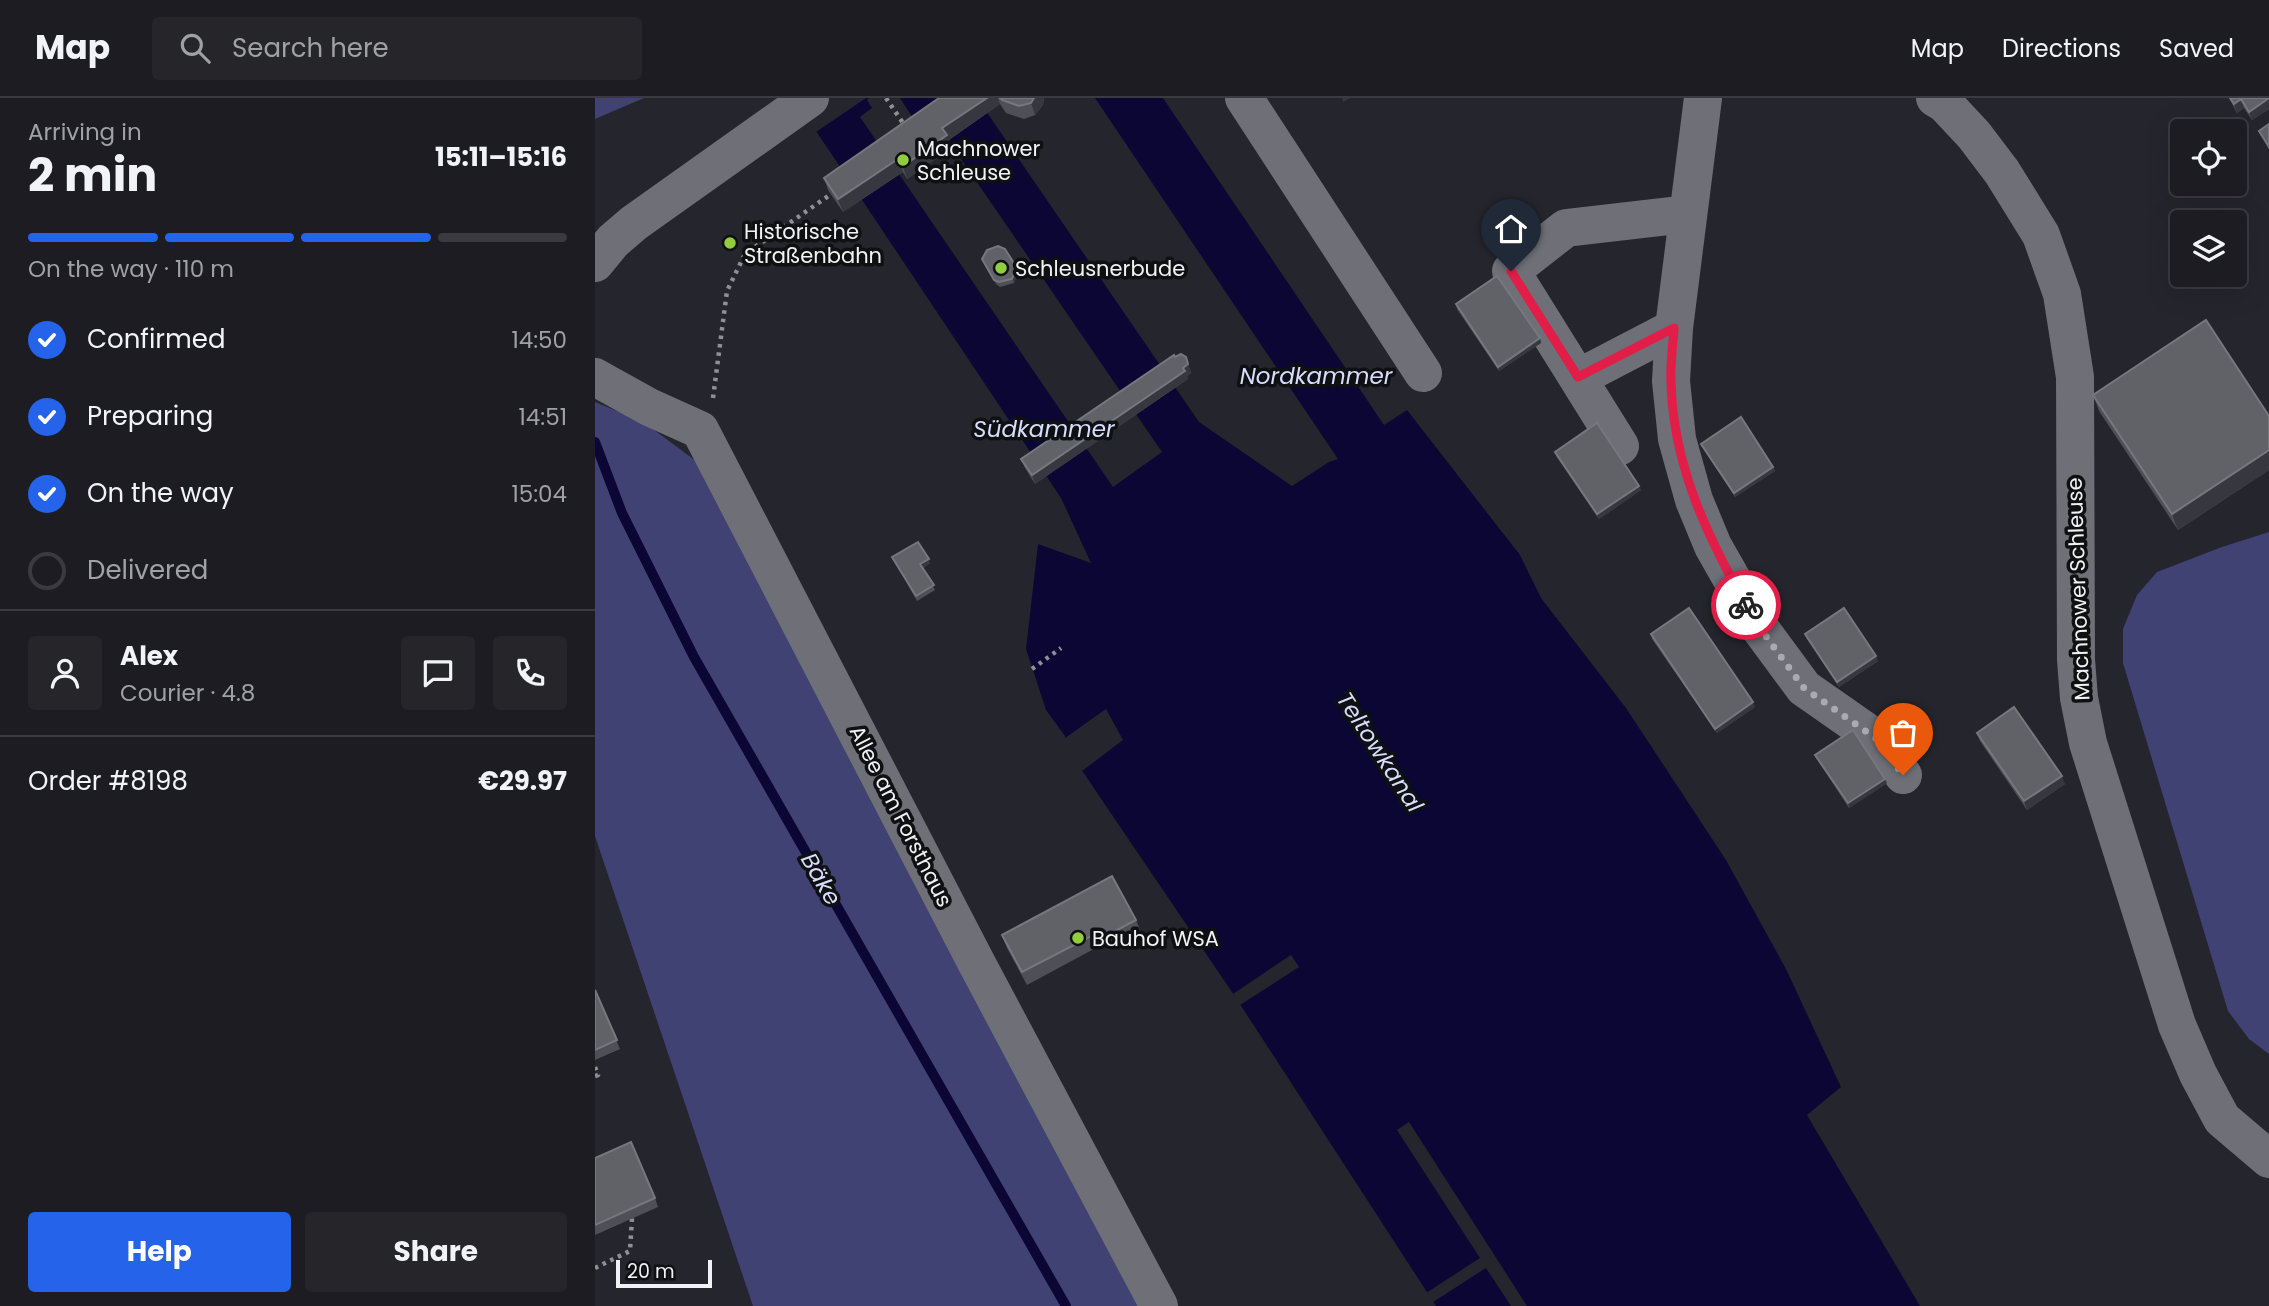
<!DOCTYPE html>
<meta charset="utf-8">
<style>
:root{--surface:#1c1c22;--page:#25252a;--text:#f1f3f6;--muted:#a0a1a5;--line:#3a3a40;--accent:#2563eb}
body{margin:0;font-family:Poppins,sans-serif;background:var(--page);color:var(--text);height:100vh;display:flex;flex-direction:column;font-size:26px;white-space:nowrap}
*{box-sizing:border-box;margin:0}
p{font-size:23px;color:var(--muted)}
.icon{flex:none;width:38px;height:38px;fill:none;stroke:currentColor;stroke-width:2;stroke-linecap:round;stroke-linejoin:round}
.map{position:relative;flex:1;overflow:hidden}
.drawer{display:flex;flex-direction:column;background:var(--surface);width:595px}
.drawer>*{flex:none}
.tools{position:absolute;left:1575px;top:21px;display:grid;gap:14px}
.tools a{display:grid;place-items:center;width:77px;height:77px;border-radius:7px;background:var(--surface);box-shadow:0 7px 28px #0002,0 0 0 2px var(--line);font-size:35px}
.scale{position:absolute;left:21px;bottom:18px;width:96px;box-sizing:border-box;padding-left:7px;border:4px solid #f1f1f6;border-top:0;font-size:19px;line-height:24px;white-space:nowrap;color:#f1f1f6;-webkit-text-stroke:5px #0f1012;paint-order:stroke}
.pin{position:absolute;display:grid;place-items:center;width:60px;height:60px;color:#fff;margin:-72px -30px;border-radius:50% 50% 50% 0;rotate:-45deg;box-shadow:0 0 7px #0007}
.pin .icon{rotate:45deg}
.courier{position:absolute;display:grid;place-items:center;width:70px;height:70px;margin:-35px;border:5px solid #e11d48;border-radius:50%;background:#fff;color:#222;box-shadow:0 2px 9px #0007}
.overview em{font-style:normal;font-weight:700}
.overview div{display:flex;flex-direction:column-reverse}
.overview{display:flex;align-items:center;justify-content:space-between;height:119px;padding:0 28px}
h1{font-size:46px;font-weight:700;line-height:52px}
.bar{display:grid;grid-template-columns:repeat(4,1fr);gap:10px 7px;align-content:center;height:84px;padding:0 28px}
.bar i{height:9px;border-radius:5px;background:var(--line)}
.bar .on{background:var(--accent)}
.bar p{grid-column:span 4}
.line{display:flex;align-items:center;gap:18px;padding:0 28px;border-top:2px solid var(--line)}
.line div{flex:1}
.round{display:grid;place-items:center;flex:none;width:74px;height:74px;border-radius:7px;background:var(--page)}
ol{padding:0 28px;list-style:none}
li{display:flex;align-items:center;gap:21px;height:77px}
li p{margin-inline-start:auto}
li .icon{padding:7px;border-radius:50%;background:var(--accent);color:#fff;stroke-width:4}
li:last-child{color:var(--muted)}
li i{width:38px;height:38px;border:4px solid var(--line);border-radius:50%}
.button{display:flex;gap:14px;margin-top:auto;padding:14px 28px}
.button a{flex:1;height:80px;border-radius:7px;background:var(--accent);color:#fff;font-size:28px;font-weight:700;line-height:80px;text-align:center}
.button a+a{background:var(--page);color:var(--text)}
header{display:flex;align-items:center;gap:42px;box-sizing:border-box;height:98px;padding:0 35px;background:var(--surface);border-bottom:2px solid var(--line)}
header strong{font-size:33px}
nav{display:flex;gap:38px;margin-inline-start:auto;font-size:24px}
.search{width:490px;height:63px;background:var(--page);display:flex;align-items:center;gap:18px;box-sizing:border-box;padding:0 24px;border-radius:7px;color:var(--muted);font-size:26px}
main{display:flex;flex:1;min-height:0}
.map>svg:first-child{display:block}
</style>
<header>
<strong>Map</strong>
<div class="search"><svg class="icon" aria-label="search" viewBox="0 0 24 24"><circle cx="10" cy="10" r="6"/><path d="M15 15l6 6"/></svg>Search here</div>
<nav><a>Map</a><a>Directions</a><a>Saved</a></nav>
</header>
<main>
<section class="drawer">
<div class="overview"><div><h1>2 min</h1><p>Arriving in</p></div><em>15:11–15:16</em></div>
<div class="bar"><i class="on"></i><i class="on"></i><i class="on"></i><i></i><p>On the way · 110 m</p></div>
<ol>
<li><svg class="icon" aria-label="check" viewBox="0 0 24 24"><path d="M5 12l5 5 9-10"/></svg>Confirmed<p>14:50</p></li>
<li><svg class="icon" aria-label="check" viewBox="0 0 24 24"><path d="M5 12l5 5 9-10"/></svg>Preparing<p>14:51</p></li>
<li><svg class="icon" aria-label="check" viewBox="0 0 24 24"><path d="M5 12l5 5 9-10"/></svg>On the way<p>15:04</p></li>
<li><i></i>Delivered</li>
</ol>
<div class="line" style="height:126px"><a class="round"><svg class="icon" aria-label="person" viewBox="0 0 24 24"><circle cx="12" cy="8" r="4"/><path d="M4 21q1-7 8-7t8 7"/></svg></a><div><b>Alex</b><p>Courier · 4.8</p></div><a class="round"><svg class="icon" aria-label="chat" viewBox="0 0 24 24"><path d="M4 5h16v11H9l-5 4z"/></svg></a><a class="round"><svg class="icon" aria-label="phone" viewBox="0 0 24 24"><path d="M5 4h4l2 5-3 2q2 4 5 5l2-3 5 2v4C11 20 4 13 5 4z"/></svg></a></div>
<div class="line" style="height:91px"><div>Order #8198</div><b>€29.97</b></div>
<div class="button"><a>Help</a><a>Share</a></div>
</section>
<div class="map">
<svg width="1674" height="1208" viewBox="0 0 1674 1208">
<rect width="100%" height="100%" fill="#25262d"/>
<path fill="#3f4273" d="M0 0H49L0 21Z
M0 304 47 323 101 363 547 1208H158L0 738Z
M1674 434V956L1654 941 1633 913 1528 565V531L1542 497 1562 474 1627 449Z"/>
<path fill="#0c0634" d="M199 0H274L272 2 277 10 265 19 518 389 567 354 342 26H322L305 0H382L604 324 697 388 734 364 743 361 500 0H568L789 327 812 312 925 457 946 500 1031 610 1131 762 1191 871 1246 989 1212 1017 1325 1208H841L641 900 469 646 470 638 451 612 431 551 443 446 496 465 466 400Z"/>
<path fill="#25262d" d="M195 0H271L218 36Z
M511 611 528 642 483 676 466 648V643Z
M696 857 704 869 645 907 638 896Z
M814 1024 932 1208H916L891 1170 835 1206 828 1197 885 1160 802 1032Z"/>
<g fill="none" stroke-linecap="round" stroke-linejoin="round">
<path stroke="#0c0634" stroke-width="10" d="M0 344 27 415 99 559 471 1208"/>
<path stroke="#8f9096" stroke-width="4.5" stroke-dasharray="3.5 5" stroke-linecap="butt" d="M291 0 310 28
M118 300 132 193 150 156 239 94
M437 571 466 550
M0 969 3 977 0 978
M0 1170 35 1153 37 1120"/>
<path stroke="#6e6f77" stroke-width="38" d="M649 0 828 275
M1108 0 1079 230 1076 283 1082 341 1099 402 1118 448 1164 529 1209 590 1282 641 1308 677
M1340 0 1350 6 1379 37 1407 74 1446 137 1467 196 1480 279 1481 562 1484 600 1493 645 1582 927 1603 976 1627 1021 1674 1061
M0 165 18 143 39 125 215 0
M0 279 54 309 105 332 381 864 564 1208
M983 280 1079 230
M1025 348 916 173 971 130 1092 116"/>
</g>
<path fill="#4f5057" d="M344 0H449L448 7 440 17 429 21 411 15 405 6 354 42 357 50 312 81 308 74 248 114 233 92 229 80Z
M1634 0H1674V11L1657 22 1649 10 1642 15Z
M387 161 422 170 423 174 419 185 405 189 401 186Z
M861 206 945 240 946 245 904 273 862 211Z
M580 259H591L596 275 592 278 593 281 440 386 430 370 426 361Z
M1498 297 1674 318V372L1583 432 1504 313Z
M1106 346 1178 369 1180 373 1140 399 1108 350Z
M960 354 1046 392 1004 421 961 358Z
M297 459 335 465 328 470 340 492 322 503Z
M1056 536 1160 609 1122 635 1057 541Z
M1210 536 1283 563 1244 589 1212 541Z
M1382 635 1470 686 1432 712 1385 643Z
M1220 657 1292 685 1254 710 1222 661Z
M541 822 546 834 514 852 510 845 432 887 412 850 407 837Z
M0 892 25 951 0 962Z
M0 1060 60 1100 63 1109 0 1137Z"/>
<path fill="#37383f" d="M392 0H403L405 6 354 42 357 50 312 81 308 68 347 30Z
M439 0H449L448 7 440 17 436 5Z
M747 0H755L748 4Z
M1674 0V11L1657 22 1654 14Z
M1646 1 1649 10 1642 15 1639 6Z
M303 61 308 74 248 114 243 101Z
M422 170 423 174 419 185 417 181Z
M945 240 946 245 904 273 903 269Z
M591 259 596 275 592 278 593 281 440 386 437 377 588 270Z
M1674 352V372L1583 432 1577 416Z
M1178 369 1180 373 1140 399 1139 395Z
M1044 388 1046 392 1004 421 1002 416Z
M334 461 335 465 327 470 325 466Z
M1281 558 1283 563 1244 589 1242 584Z
M1158 604 1160 609 1122 635 1120 631Z
M1467 678 1470 686 1432 712 1429 703Z
M1290 681 1292 685 1254 710 1253 705Z"/>
<path fill="#616168" stroke="#77787e" stroke-width="2" d="M344 0H392L347 30 352 37 308 68 303 61 243 101 229 80Z
M405 0H439L436 5 424 8 407 2Z
M1635 0H1674L1654 14 1646 1 1639 6Z
M1674 26V49L1664 33Z
M403 148 410 151 422 170 417 181 404 184 399 182 387 161 392 152Z
M902 178 945 240 903 269 861 206Z
M1611 222 1674 318V352L1577 416 1498 297Z
M586 256 591 259 593 266 588 270 590 273 437 377 426 361 579 257 580 259Z
M1146 319 1178 369 1139 395 1106 346Z
M1002 325 1044 388 1002 416 960 354Z
M323 444 334 461 325 466 339 487 321 498 297 459Z
M1094 510 1158 604 1120 631 1056 536Z
M1249 510 1281 558 1242 584 1210 536Z
M1419 609 1467 678 1429 703 1382 635Z
M1258 632 1290 681 1253 705 1220 657Z
M517 778 541 822 509 839 506 833 427 874 407 837Z
M0 892 22 942 0 952Z
M36 1044 60 1100 0 1127V1060Z"/>
<g fill="none" stroke-linecap="round" stroke-linejoin="round">
<path stroke="#aaaab0" stroke-width="7" stroke-dasharray="0 12.6" d="M1151 507 1164 529 1209 590 1282 641 1308 677"/>
<path stroke="#e11d48" stroke-width="9" d="M916 173 983 279 1079 230C1078 247 1075 266 1076 284 1078 366 1111 436 1151 507"/>
</g>
<g fill="#92cd3e" stroke="#0f1012" stroke-width="2.5">
<circle cx="308" cy="62" r="7"/>
<circle cx="135" cy="145" r="7"/>
<circle cx="406" cy="170" r="7"/>
<circle cx="483" cy="840" r="7"/>
</g>
<g text-anchor="middle" dominant-baseline="central" stroke-width="7" stroke-linejoin="round" paint-order="stroke">
<g font-size="21" fill="#f1f1f6" stroke="#0f1012" text-anchor="start">
<text x="322" y="50">Machnower<tspan x="322" dy="24">Schleuse</tspan></text>
<text x="149" y="133">Historische<tspan x="149" dy="24">Straßenbahn</tspan></text>
<text x="420" y="170">Schleusnerbude</text>
<text x="497" y="840">Bauhof WSA</text>
</g>
<g font-size="21" fill="#f1f1f6" stroke="#0f1012">
<text transform="translate(1483 491) rotate(-92)">Machnower Schleuse</text>
<text transform="translate(306 718) rotate(63)">Allee am Forsthaus</text>
</g>
<g font-size="23" font-style="italic" fill="#d8dcfe" stroke="#0f1012">
<text x="721" y="278">Nordkammer</text>
<text x="449" y="331">Südkammer</text>
<text transform="translate(785 654) rotate(57)">Teltowkanal</text>
<text transform="translate(226 781) rotate(60)">Bäke</text>
</g>
</g>
</svg>
<div class="tools">
<a><svg class="icon" aria-label="locate" viewBox="0 0 24 24"><circle cx="12" cy="12" r="6"/><path d="M12 2v4M12 18v4M2 12h4M18 12h4"/></svg></a>
<a><svg class="icon" aria-label="layers" viewBox="0 0 24 24"><path d="M12 4l9 5-9 5-9-5zM3 14l9 5 9-5"/></svg></a>
</div>
<div class="scale">20 m</div>
<div class="pin" style="left:1308px;top:677px;background:#ea580c"><svg class="icon" aria-label="bag" viewBox="0 0 24 24"><path d="M5 8h14l-1 12H6zM9 8a3 3 0 0 1 6 0"/></svg></div>
<div class="pin" style="left:916px;top:173px;background:#1f2937"><svg class="icon" aria-label="home" viewBox="0 0 24 24"><path d="M3 11l9-7 9 7M6 9v11h12V9"/></svg></div>
<div class="courier" style="left:1151px;top:507px"><svg class="icon" aria-label="bike" viewBox="0 0 24 24"><circle cx="6" cy="16" r="4"/><circle cx="18" cy="16" r="4"/><path d="M6 16l4-8h5l3 8M10 8l3 8H6M13 5h3"/></svg></div>
</div>
</main>
